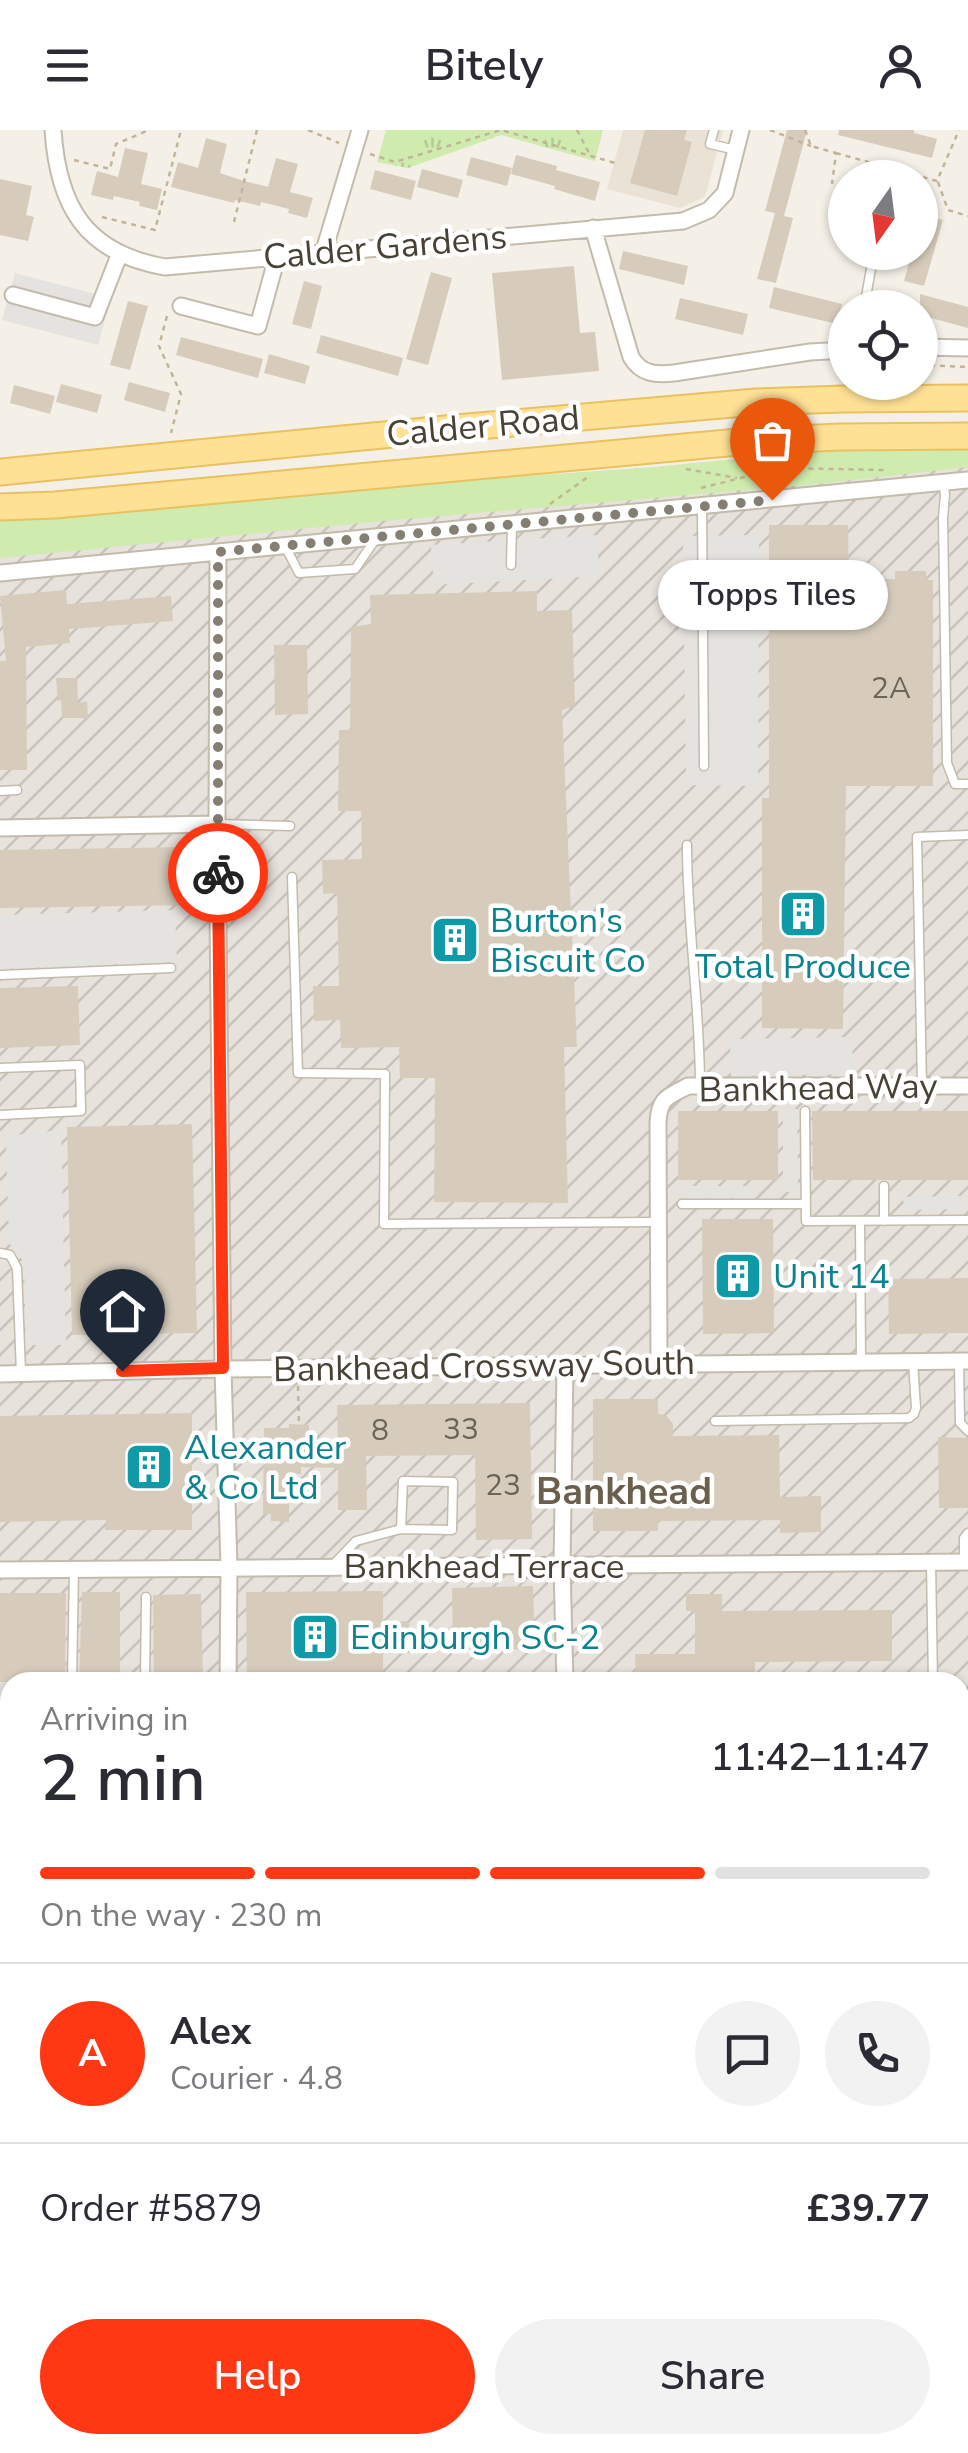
<!DOCTYPE html>
<meta charset="utf-8">
<style>
:root{--surface:#fff;--page:#f2f2f3;--text:#2b2b33;--muted:#7c7c81;--line:#e1e1e2;--accent:#ff3813}
body{margin:0;font-family:"Nunito Sans",sans-serif;background:var(--page);color:var(--text);height:100vh;display:flex;flex-direction:column;font-size:38px;white-space:nowrap}
*{box-sizing:border-box;margin:0}
p{font-size:32px;color:var(--muted)}
.icon{flex:none;width:55px;height:55px;fill:none;stroke:currentColor;stroke-width:2;stroke-linecap:round;stroke-linejoin:round}
.map{position:relative;flex:1;overflow:hidden}
.side{position:absolute;left:0px;top:1542px;width:970px;height:782px;display:flex;flex-direction:column;background:var(--surface);border-radius:30px 30px 0 0;box-shadow:0 2px 8px #0004}
.side>*{flex:none}
.needle{width:65px;rotate:194deg}
.controls{position:absolute;left:828px;top:30px;display:grid;gap:20px}
.controls a{display:grid;place-items:center;width:110px;height:110px;border-radius:50%;background:var(--surface);box-shadow:0 2px 8px #0004;font-size:50px}
.pin{position:absolute;display:grid;place-items:center;width:85px;height:85px;color:#fff;margin:-102px -42px;border-radius:50% 50% 50% 0;rotate:-45deg;box-shadow:0 0 10px #0007}
.pin .icon{rotate:45deg}
.courier{position:absolute;display:grid;place-items:center;width:100px;height:100px;margin:-50px;border:8px solid #ff3813;border-radius:50%;background:#fff;color:#222;box-shadow:0 2px 12px #0007}
.bubble{position:absolute;height:70px;border-radius:35px;background:var(--surface);box-shadow:0 2px 8px #0004;font-size:32px;font-weight:600;line-height:70px;text-align:center}
.summary em{font-style:normal;font-weight:600}
.summary div{display:flex;flex-direction:column-reverse}
.summary{display:flex;align-items:center;justify-content:space-between;height:170px;padding:0 40px}
h1{font-size:65px;font-weight:600;line-height:75px}
.bar{display:grid;grid-template-columns:repeat(4,1fr);gap:15px 10px;align-content:center;height:120px;padding:0 40px}
.bar i{height:12px;border-radius:8px;background:var(--line)}
.bar .active{background:var(--accent)}
.bar p{grid-column:span 4}
.line{display:flex;align-items:center;gap:25px;padding:0 40px;border-top:2px solid var(--line)}
.line div{flex:1}
.round{display:grid;place-items:center;flex:none;width:105px;height:105px;border-radius:52px;background:var(--page)}
.action{display:flex;gap:20px;margin-top:auto;padding:20px 40px}
.action a{flex:1;height:115px;border-radius:60px;background:var(--accent);color:#fff;font-size:40px;font-weight:600;line-height:115px;text-align:center}
.action a+a{background:var(--page);color:var(--text)}
header{display:flex;justify-content:space-between;align-items:center;height:130px;padding:0 40px;background:var(--surface);font-size:45px;font-weight:600}
.map>svg:first-child{display:block}
</style>
<header><svg class="icon" aria-label="menu" viewBox="0 0 24 24"><path d="M4 6h16M4 12h16M4 18h16"/></svg>Bitely<svg class="icon" aria-label="person" viewBox="0 0 24 24"><circle cx="12" cy="8" r="4"/><path d="M4 21q1-7 8-7t8 7"/></svg></header>
<div class="map">
<svg width="968" height="2323" viewBox="0 0 968 2323">
<defs>
<pattern id="industrial-furrows" width="10" height="10" patternUnits="userSpaceOnUse" patternTransform="scale(2.5)"><rect width="10" height="10" fill="#e7e2dc"/><path d="M-1 1l2-2M0 10L10 0M9 11l2-2" fill="none" stroke="#c8c3bd"/></pattern>
<pattern id="park-tufts" width="24" height="20" patternUnits="userSpaceOnUse" patternTransform="scale(2.5)"><rect width="24" height="20" fill="#cfebae"/><path d="M3 7l-1-3M5 7V3M7 7l1-3M15 17l-1-3M17 17v-4M19 17l1-3" fill="none" stroke="#b3cb96"/></pattern>
</defs>
<rect width="100%" height="100%" fill="#f4f0e7"/>
<path fill="#e9e2d5" d="M623 0H723L705 67 680 78 607 59Z"/>
<path fill="url(#industrial-furrows)" d="M860 317H968V2269L960 2268V1552H10V2221H0V390L655 337Z"/>
<path fill="#cfebae" d="M860 317H968V337L818 354 383 391 0 428V390L252 365 655 337Z"/>
<path fill="url(#park-tufts)" d="M386 0H603L595 31 501 5 408 38 377 32Z"/>
<path fill="#e5e3df" d="M15 143 111 168 98 215 2 190Z
M597 405 599 446 434 455 431 415Z
M759 405 758 656 686 655 683 406Z
M175 780 177 832 0 839V785Z
M852 907 853 944 731 946 730 909Z
M783 979H797L798 1062H783Z
M61 1000 66 1215H26L24 1132 9 1113 6 1006Z
M681 1056H754L755 1068 681 1069Z
M961 1066V1079L904 1080 903 1067Z
M0 1862H10V2196H0Z"/>
<path fill="#d7ccbc" d="M645 0H687L684 10 692 12 677 66 630 53Z
M787 0H807L784 86 793 88 776 153 757 149 775 83 765 81Z
M839 0H914V3L937 9 932 28 838 5Z
M206 8 227 14 220 43 241 50 268 57 276 28 298 34 290 62 313 68 307 88 288 83 289 79 261 72 260 76 235 70 234 73 171 57 178 32 198 38Z
M125 18 148 23 141 54 162 59 157 80 139 76 140 72 114 66 113 70 91 65 97 41 118 47Z
M516 25 557 36 556 40 600 52 595 71 554 59 555 56 511 44Z
M471 27 512 38 507 56 466 45Z
M422 39 463 50 458 68 417 57Z
M375 40 416 51 411 70 370 59Z
M0 49 32 56 26 85 34 87 28 111 0 105Z
M923 84 943 90 924 156 904 151 912 122H920V96Z
M623 121 688 136 684 155 619 139Z
M574 136 580 203 595 202 599 241 502 250 492 143Z
M431 142 452 148 428 235 406 229Z
M304 151 322 156 311 199 292 194Z
M774 157 842 174 837 194 769 178Z
M920 164 968 177V198L920 185Z
M680 168 748 184 743 205 675 189Z
M128 171 148 176 130 240 110 235Z
M321 205 403 228 398 246 316 223Z
M181 207 263 229 258 248 176 225Z
M269 224 310 236 305 254 264 243Z
M129 252 170 263 165 282 124 270Z
M61 254 102 265 97 283 56 272Z
M14 255 55 266 50 284 10 273Z
M769 395H848L849 449H895V441H926V450H933V656H846L843 899 762 898V668H769Z
M66 460 67 474 171 466 173 491 69 499 70 513 26 517 27 640H0V531H6L0 466Z
M537 461V481L572 480 575 576 562 580 577 917H564L568 1073 434 1072 435 948H400L399 917 341 918 340 890 314 891 313 856H339L337 763 323 764 322 730 362 729 361 681H338L339 600H350L351 497 371 494 370 465Z
M274 515H307L308 584 275 585Z
M56 548H77L78 573 87 571 88 588H62L61 570 58 571Z
M187 717 188 775 0 778V720Z
M78 856 80 915 0 918V858Z
M678 981H778V1050H678Z
M812 981H968V1050H813Z
M192 994 197 1203 72 1205 67 997Z
M702 1089H773L774 1203 703 1204Z
M968 1148V1203L889 1204 888 1149Z
M593 1269H658V1284L666 1285 673 1294V1306L779 1305 780 1367 821 1366V1402L780 1403V1390L658 1391V1401H593Z
M530 1273 532 1409 476 1410 475 1325 366 1326 367 1380H338V1338L301 1337V1344H289V1392L271 1391V1384H263L264 1298H289V1294L309 1295V1312L338 1313 337 1275Z
M192 1283V1400H105L106 1390 0 1392V1286Z
M938 1307 968 1308V1378H939Z
M533 1456 535 1519 453 1520 452 1458Z
M383 1461V1492L409 1491 410 1523 383 1524V1552H247L246 1462Z
M82 1462H120V1552H79Z
M0 1463H66L65 1552H0Z
M201 1464 203 1552H154L153 1465Z
M686 1464H722V1481L892 1480V1531L755 1532V1552H636L635 1524H695V1481H686Z"/>
<g fill="none" stroke-linecap="round" stroke-linejoin="round">
<g stroke="#c3bbac" stroke-width="11">
<path id="service" d="M714 0 710 14 736 20
M864 178 874 122
M943 352 945 365 943 388 947 633 955 654H968
M702 376 704 636
M285 416 299 443 355 439 377 407
M511 435 512 394
M0 661 17 660
M217 694 290 696
M687 715C687 795 700 875 700 956
M292 747 298 943 385 944 384 1094 657 1092
M0 845 171 838
M0 938 80 935 81 981 0 985
M922 956 917 707 968 705
M805 981 806 1091 968 1090
M884 1056V1091
M682 1074H806
M860 1091 861 1232
M0 1123 10 1125 17 1138 21 1243
M959 1231 960 1293 968 1301
M715 1291 909 1288 914 1284 916 1278 913 1231
M931 1432 933 1552
M964 1432V1408L968 1403
M331 1437 356 1411 401 1399 452 1400 453 1352 403 1351 401 1399
M72 1552 74 1439
M145 1552 146 1467
M0 1731H10
M960 1843H968
M960 2008H968
M960 2127H968"/>
</g>
<g stroke="#c3bbac" stroke-width="19">
<path id="minor" d="M53 0C58 76 85 123 165 137L683 91 709 80 725 63 741 0
M593 98 631 227C641 244 655 245 674 243L810 222 845 220
M323 124 360 0
M13 165 95 187 120 123
M181 176 258 196 277 127
M920 217 968 218
M218 422 217 694 223 1239 229 1437 228 1552
M0 443 968 350
M0 698 217 694
M659 1233 658 993C659 968 667 967 688 956H968
M0 1244 223 1239 968 1231
M0 1440 968 1432
M565 1552 562 1436 565 1236
M0 1634H10
M960 1787H968
M0 1802H10"/>
</g>
<g stroke="#c3bbac" stroke-width="24">
<path id="tertiary" d="M0 2238 10 2239
M960 2285H968"/>
</g>
<g stroke="#eac15f" stroke-width="29">
<path id="primary" d="M0 342 456 298 756 272 843 269 968 268
M0 377 55 375 749 311 840 307 968 306"/>
</g>
<path stroke="#c3b499" stroke-width="2.5" stroke-dasharray="5 5" stroke-linecap="butt" d="M308 0 339 13
M577 0 590 25
M770 0 811 16
M805 0 811 16 836 23 832 54
M836 23 937 51 959 0
M370 24 395 32 501 0 615 33
M74 30 110 39 116 14 149 0
M938 52 948 80 968 86
M102 87 155 100 181 0
M234 92 257 0
M167 186 159 216 181 264 171 303
M920 235 968 237
M686 339 737 348
M701 358 780 338 885 340
M550 374 588 347
M298 1256 299 1295
M0 2266H10
M960 2312H968"/>
<use href="#service" stroke="#fff" stroke-width="8"/>
<use href="#minor" stroke="#fff" stroke-width="15"/>
<use href="#tertiary" stroke="#fff" stroke-width="20"/>
<use href="#primary" stroke="#ffe195" stroke-width="25"/>
<path stroke="#979797" stroke-width="2.5" d="M0 2303H10
M360 2315 536 2323
M575 2315 743 2323"/>
</g>
<g fill="none" stroke-linecap="round" stroke-linejoin="round">
<path stroke="#847e73" stroke-width="10" stroke-dasharray="0 18" d="M218 743V422L772 370"/>
<path stroke="#ff3813" stroke-width="12" d="M122 1241 223 1238 218 743"/>
</g>
<defs>
<g id="building-square" transform="scale(2.5)"><rect x="-9" y="-9" width="18" height="18" rx="4" fill="#0f9aa8" stroke="#fff"/><path d="M-4-6H4V6H1V3H-1V6H-4ZM-2.5-4.3h1.7v1.8h-1.7ZM.8-4.3h1.7v1.8H.8ZM-2.5-1h1.7V.8h-1.7ZM.8-1h1.7V.8H.8Z" fill="#fff"/></g>
</defs>
<g fill-rule="evenodd">
<use href="#building-square" x="803" y="784"/>
<use href="#building-square" x="455" y="810"/>
<use href="#building-square" x="738" y="1146"/>
<use href="#building-square" x="149" y="1337"/>
<use href="#building-square" x="315" y="1507"/>
</g>
<g text-anchor="middle" dominant-baseline="central" stroke-width="9" stroke-linejoin="round" paint-order="stroke">
<g font-size="30" fill="#6c6457">
<text x="891" y="558">2A</text>
<text x="461" y="1299">33</text>
<text x="380" y="1300">8</text>
<text x="503" y="1355">23</text>
</g>
<g font-size="35" fill="#484135" stroke="#fff">
<text transform="translate(385 117) rotate(-5)">Calder Gardens</text>
<text transform="translate(483 296) rotate(-5)">Calder Road</text>
<text transform="translate(818 958) rotate(-1)">Bankhead Way</text>
<text transform="translate(484 1236) rotate(-1)">Bankhead Crossway South</text>
<text x="484" y="1436">Bankhead Terrace</text>
</g>
<g font-size="35" fill="#0d838f" stroke="#fff" text-anchor="start">
<text x="490" y="790">Burton's<tspan x="490" dy="40">Biscuit Co</tspan></text>
<text x="803" y="836" text-anchor="middle">Total Produce</text>
<text x="773" y="1146">Unit 14</text>
<text x="184" y="1317">Alexander<tspan x="184" dy="40">&amp; Co Ltd</tspan></text>
<text x="350" y="1507">Edinburgh SC-2</text>
</g>
<g font-size="38" font-weight="bold" fill="#6b5f4c" stroke="#fff">
<text x="624" y="1361">Bankhead</text>
</g>
</g>
</svg>
<div class="controls">
<a><svg class="needle" viewBox="-14 -14 28 28"><path d="M0-13l5 13h-10z" fill="#e53935"/><path d="M0 13l5-13h-10z" fill="#7c7c81"/></svg></a>
<a><svg class="icon" aria-label="locate" viewBox="0 0 24 24"><circle cx="12" cy="12" r="6"/><path d="M12 2v4M12 18v4M2 12h4M18 12h4"/></svg></a>
</div>
<div class="pin" style="left:772px;top:370px;background:#ea580c"><svg class="icon" aria-label="bag" viewBox="0 0 24 24"><path d="M5 8h14l-1 12H6zM9 8a3 3 0 0 1 6 0"/></svg></div>
<div class="pin" style="left:122px;top:1241px;background:#1f2937"><svg class="icon" aria-label="home" viewBox="0 0 24 24"><path d="M3 11l9-7 9 7M6 9v11h12V9"/></svg></div>
<div class="courier" style="left:218px;top:743px"><svg class="icon" aria-label="bike" viewBox="0 0 24 24"><circle cx="6" cy="16" r="4"/><circle cx="18" cy="16" r="4"/><path d="M6 16l4-8h5l3 8M10 8l3 8H6M13 5h3"/></svg></div>
<div class="bubble" style="left:658px;top:430px;width:230px">Topps Tiles</div>
<section class="side">
<div class="summary"><div><h1>2 min</h1><p>Arriving in</p></div><em>11:42–11:47</em></div>
<div class="bar"><i class="active"></i><i class="active"></i><i class="active"></i><i></i><p>On the way · 230 m</p></div>
<div class="line" style="height:180px"><b class="round" style="background:var(--accent);color:#fff">A</b><div><b>Alex</b><p>Courier · 4.8</p></div><a class="round"><svg class="icon" aria-label="chat" viewBox="0 0 24 24"><path d="M4 5h16v11H9l-5 4z"/></svg></a><a class="round"><svg class="icon" aria-label="phone" viewBox="0 0 24 24"><path d="M5 4h4l2 5-3 2q2 4 5 5l2-3 5 2v4C11 20 4 13 5 4z"/></svg></a></div>
<div class="line" style="height:130px"><div>Order #5879</div><b>£39.77</b></div>
<div class="action"><a>Help</a><a>Share</a></div>
</section>
</div>
